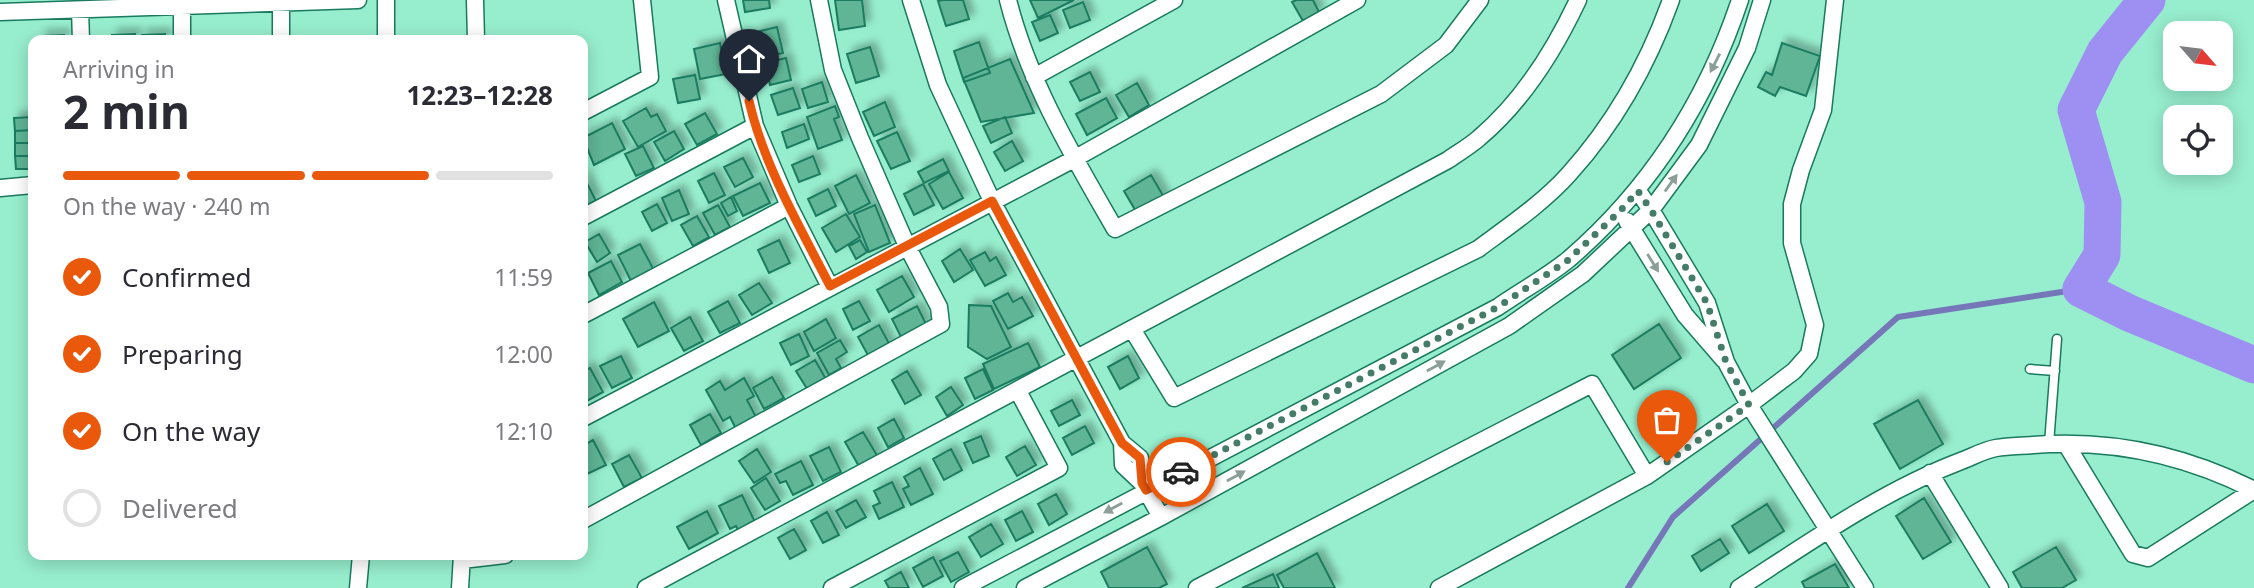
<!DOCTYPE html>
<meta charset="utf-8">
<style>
:root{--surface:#fff;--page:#f2f2f3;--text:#2b2b33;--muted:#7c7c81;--line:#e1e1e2;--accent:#ea580c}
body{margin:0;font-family:"Noto Sans",sans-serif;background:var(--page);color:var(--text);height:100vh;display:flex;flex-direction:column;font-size:26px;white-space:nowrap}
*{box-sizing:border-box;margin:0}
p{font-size:23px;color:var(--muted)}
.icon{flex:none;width:38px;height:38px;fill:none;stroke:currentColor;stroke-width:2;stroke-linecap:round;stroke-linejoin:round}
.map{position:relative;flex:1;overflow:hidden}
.side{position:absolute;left:28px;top:35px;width:560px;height:525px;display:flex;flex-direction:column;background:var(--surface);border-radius:14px;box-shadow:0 4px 18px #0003}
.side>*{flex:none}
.needle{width:46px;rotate:118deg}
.tools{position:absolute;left:2163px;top:21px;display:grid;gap:14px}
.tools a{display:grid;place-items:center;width:70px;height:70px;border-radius:14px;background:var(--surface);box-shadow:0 4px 18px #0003;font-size:35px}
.pin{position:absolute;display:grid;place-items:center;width:60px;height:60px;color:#fff;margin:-72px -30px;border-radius:50% 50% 50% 0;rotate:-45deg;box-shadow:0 0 7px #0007}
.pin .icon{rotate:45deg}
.courier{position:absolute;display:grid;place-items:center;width:70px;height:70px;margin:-35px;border:5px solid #ea580c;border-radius:50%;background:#fff;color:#222;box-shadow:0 2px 9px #0007}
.summary em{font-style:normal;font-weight:700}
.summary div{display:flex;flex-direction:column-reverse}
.summary{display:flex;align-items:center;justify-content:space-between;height:119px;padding:0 35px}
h1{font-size:46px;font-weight:700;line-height:52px}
.bar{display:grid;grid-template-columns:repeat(4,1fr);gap:10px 7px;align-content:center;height:84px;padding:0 35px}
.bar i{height:9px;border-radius:5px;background:var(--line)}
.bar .on{background:var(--accent)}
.bar p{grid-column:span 4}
ol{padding:0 35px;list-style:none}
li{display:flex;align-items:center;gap:21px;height:77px}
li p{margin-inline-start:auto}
li .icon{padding:7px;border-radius:50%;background:var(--accent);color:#fff;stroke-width:4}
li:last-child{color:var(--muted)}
li i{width:38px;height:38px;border:4px solid var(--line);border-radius:50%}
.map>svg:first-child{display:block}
</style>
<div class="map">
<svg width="2254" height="588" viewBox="0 0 2254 588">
<defs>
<filter id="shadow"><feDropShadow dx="5.5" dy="-5.5" stdDeviation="3.5" flood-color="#0004"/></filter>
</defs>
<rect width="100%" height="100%" fill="#97eece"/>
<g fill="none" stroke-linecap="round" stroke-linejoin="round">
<path stroke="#7677b8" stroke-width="6" d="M1628 588 1673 517 1898 317 2081 289"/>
<path stroke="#9e90f2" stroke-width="37" d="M2147 0 2105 52 2076 110 2103 202 2102 255 2081 289 2129 313 2254 365"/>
</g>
<path fill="#5eb596" stroke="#1d7c60" stroke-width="2" filter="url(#shadow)" d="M743 0H769L770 8 745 12Z
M835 0H862L865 26 839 30Z
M943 0H963L969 19 946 26 938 1Z
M1030 0H1074L1038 18Z
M1296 0H1313L1319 12 1303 21 1292 2Z
M1083 2 1090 20 1070 28 1063 10Z
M1050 15 1058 33 1040 41 1032 22Z
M777 27 783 53 762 58 756 32Z
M135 34V40H112V35Z
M165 34V40H142V35Z
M64 35V40H41V36Z
M979 42 990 73 964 82 954 51Z
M720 43 726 74 700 79 694 49Z
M1782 43 1820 56 1806 96 1780 87 1775 96 1758 87 1766 72 1772 75Z
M870 47 879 76 856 83 847 54Z
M786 58 791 80 770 85 765 63Z
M1010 59 1034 113 981 122 963 78Z
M1090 72 1100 92 1080 101 1070 82Z
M695 75 700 99 678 103 673 79Z
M822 82 828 102 808 108 802 89Z
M1137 83 1149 105 1129 117 1116 95Z
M793 88 800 108 778 115 771 95Z
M1106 98 1117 118 1087 135 1076 114Z
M885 102 895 127 874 136 863 112Z
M835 106 839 117 834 119 842 140 818 149 807 117Z
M646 108 651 117 657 114 666 131 638 147 623 121Z
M705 113 717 134 697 145 685 124Z
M33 117V130L15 131 14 118Z
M1005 117 1012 133 991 143 983 126Z
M612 123 625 149 594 165 583 138Z
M804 124 809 139 787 148 782 132Z
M33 130V143H15V131Z
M674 131 684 149 665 161 654 142Z
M897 132 910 161 891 169 877 141Z
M1012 141 1023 161 1005 171 994 152Z
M15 143H33V156H15Z
M643 146 654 168 636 176 625 154Z
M15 156H33V169H16Z
M813 156 820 174 799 182 792 165Z
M743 158 753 177 735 187 724 167Z
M943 159 949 171 924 183 918 172Z
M949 172 963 198 943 209 929 184Z
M714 173 725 195 709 203 698 181Z
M583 175 596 201 583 207Z
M856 175 870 203 849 214 835 186Z
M1151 175 1165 199 1138 215 1124 191Z
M760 183 770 203 743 216 733 196Z
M923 184 934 205 914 215 904 194Z
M828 189 836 206 816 216 808 199Z
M679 190 689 214 672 221 662 198Z
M731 197 737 211 728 216 721 203Z
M657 204 667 223 652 231 642 212Z
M718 205 730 227 715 235 703 213Z
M875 205 890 243 869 252 854 214Z
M846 214 860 237 836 252 822 228Z
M697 216 709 237 693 246 681 225Z
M599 234 610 253 597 262 585 242Z
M779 240 790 263 769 273 758 250Z
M860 240 867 252 856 259 849 246Z
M640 244 655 272 632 283 618 255Z
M960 249 973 270 954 282 942 261Z
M985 252 990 261 996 257 1006 275 985 286 970 260Z
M611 261 622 282 599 295 588 273Z
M902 276 914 297 889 312 877 290Z
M759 283 772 303 752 315 739 295Z
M1008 293 1013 302 1022 297 1033 316 1008 329 993 301Z
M728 301 740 323 720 333 708 312Z
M859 301 870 321 853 330 843 309Z
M654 302 669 331 638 347 623 319Z
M969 305 991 306 1011 347 987 359 968 347Z
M917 306 927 326 902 339 892 319Z
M690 317 703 341 684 351 671 328Z
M826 319 836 338 814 351 804 332Z
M1659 324 1681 358 1634 389 1612 355Z
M879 325 891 347 870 359 858 337Z
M799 334 809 356 791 365 780 343Z
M840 340 847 352 836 359 841 368 829 375 817 353Z
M1028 343 1040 367 994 389 983 364Z
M621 356 632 378 612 388 600 366Z
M1128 356 1139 378 1120 389 1108 367Z
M815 360 827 381 809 392 796 371Z
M590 368 603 392 583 403V371Z
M983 369 993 390 975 399 965 378Z
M907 371 921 395 905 404 892 380Z
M772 377 784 398 764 409 753 388Z
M744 378 754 396 747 400 757 419 737 431 730 417 723 421 706 390 720 381 725 390Z
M951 387 963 405 947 416 936 397Z
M1072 400 1080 415 1059 426 1051 411Z
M1918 400 1943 444 1900 469 1874 424Z
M710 414 721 433 701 445 690 425Z
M894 419 904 438 888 447 878 428Z
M1085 426 1094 443 1072 455 1063 438Z
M863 432 878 457 860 468 845 442Z
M981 436 989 456 973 463 964 443Z
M593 440 606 465 583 476V446Z
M1025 446 1036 465 1017 476 1006 457Z
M829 447 841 472 823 481 810 456Z
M757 449 771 472 754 483 739 461Z
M951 449 962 470 944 480 933 459Z
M629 455 642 478 624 487 612 464Z
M801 461 813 485 793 495 786 481 780 483 775 474Z
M920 468 933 494 911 505 903 489 909 486 904 477Z
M766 478 780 501 765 510 751 488Z
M892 482 904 507 879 519 873 506 880 503 874 491Z
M1056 494 1067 514 1049 525 1038 504Z
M742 495 755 522 738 530 736 526 730 529 719 506Z
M1924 498 1951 542 1923 559 1896 516Z
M856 500 866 517 846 528 836 511Z
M1767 504 1784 531 1749 553 1732 526Z
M707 511 718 533 689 549 677 527Z
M1022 511 1033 532 1016 541 1005 520Z
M827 512 839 535 823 543 811 521Z
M991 524 1003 544 981 557 969 537Z
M794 529 806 550 790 559 778 538Z
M1720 539 1729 553 1701 571 1692 556Z
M1147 547 1167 584 1159 588H1109L1101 572Z
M2056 547 2076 580 2062 588H2022L2013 572Z
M958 552 969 572 951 582 940 561Z
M1317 553 1335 588H1284L1277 575Z
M933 557 943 576 923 587 913 568Z
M1835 564 1849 588H1805L1802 582Z
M901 572 909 588H889L885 581Z
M1273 574 1279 588H1242Z"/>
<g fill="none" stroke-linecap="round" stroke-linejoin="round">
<g stroke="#197a5e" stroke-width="11">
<path id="lane" d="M2030 369 2055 371
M2049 444 2057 339"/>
</g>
<g stroke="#197a5e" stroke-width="19">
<path id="street" d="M475 0 476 40
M726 0 755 126 789 206 830 287
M911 0 938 85 992 201 1122 443 1140 458 1142 483
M1008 0C1029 83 1073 156 1115 229L1381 94 1446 45 1480 0
M281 3V40
M80 10 81 40
M0 12 358 0
M182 40V7
M386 40V0
M1034 77 1174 0
M583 112 650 77 642 0
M0 188 33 185
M1638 191 1651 210 1707 303 1726 362 1749 405 1865 588
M583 217 755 126
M1627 221 1685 315 1724 360
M583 315 789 206
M1132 329 1174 398 1478 249C1509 226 1543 203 1569 174 1615 123 1648 64 1671 0
M583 418 1074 159 1357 0
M1122 443 1123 465 1142 483 1161 517
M2066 444 2133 554 2148 558 2254 490
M1930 473 2000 588
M583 520 941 324 939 307 907 246 860 138 833 70 819 0
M462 560 505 555
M358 588 361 555
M460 588 462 555
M646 588 1448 160C1458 153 1470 146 1479 138 1523 101 1554 51 1578 0
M832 588 1059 468 1018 391
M963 588 1498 307C1521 291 1547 277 1569 259 1650 189 1706 102 1740 0
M1025 588 1161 517 1509 326 1583 274 1651 210 1699 145 1747 48 1762 0
M1197 588 1592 384 1647 476
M1439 588 1647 476 1749 405 1794 371 1809 354 1815 325 1792 243V204L1801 170 1823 110 1835 0
M1739 588C1810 542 1882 491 1961 461 1972 457 1984 450 1996 448 2008 446 2021 446 2033 445 2111 439 2185 455 2254 490"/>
</g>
<use href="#lane" stroke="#fff" stroke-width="8"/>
<use href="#street" stroke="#fff" stroke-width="16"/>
</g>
<defs><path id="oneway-solid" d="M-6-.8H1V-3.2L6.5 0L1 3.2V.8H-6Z" transform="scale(1.75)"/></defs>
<g fill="#8c9e98">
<use href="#oneway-solid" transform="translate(1715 63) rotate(117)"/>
<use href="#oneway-solid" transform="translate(1671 183) rotate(-54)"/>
<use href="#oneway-solid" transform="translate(1653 263) rotate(58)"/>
<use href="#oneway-solid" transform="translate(1436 366) rotate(-29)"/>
<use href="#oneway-solid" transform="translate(1236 476) rotate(-29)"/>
<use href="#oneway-solid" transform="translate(1113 508) rotate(152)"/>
</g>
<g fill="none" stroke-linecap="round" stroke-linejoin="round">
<path stroke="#457c68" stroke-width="7" stroke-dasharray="0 12.6" d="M1181 472 1498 307 1567 261 1620 211 1638 191 1651 210 1707 303 1726 362 1749 405 1667 462"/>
<path stroke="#ea580c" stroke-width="9" d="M749 101C764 166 800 227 830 286L992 201 1122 443 1140 458 1142 483 1146 490 1181 472"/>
</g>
</svg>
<div class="tools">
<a><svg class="needle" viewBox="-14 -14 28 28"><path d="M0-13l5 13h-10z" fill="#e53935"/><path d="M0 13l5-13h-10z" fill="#7c7c81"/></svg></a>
<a><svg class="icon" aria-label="locate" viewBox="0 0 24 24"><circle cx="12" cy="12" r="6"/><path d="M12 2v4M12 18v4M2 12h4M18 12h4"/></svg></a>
</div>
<div class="pin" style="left:1667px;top:462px;background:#ea580c"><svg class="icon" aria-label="bag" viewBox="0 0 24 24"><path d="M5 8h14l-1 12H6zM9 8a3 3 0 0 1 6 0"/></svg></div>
<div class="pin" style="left:749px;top:101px;background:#1f2937"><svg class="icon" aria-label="home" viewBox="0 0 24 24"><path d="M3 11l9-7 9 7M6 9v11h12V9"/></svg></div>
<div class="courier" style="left:1181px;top:472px"><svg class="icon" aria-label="car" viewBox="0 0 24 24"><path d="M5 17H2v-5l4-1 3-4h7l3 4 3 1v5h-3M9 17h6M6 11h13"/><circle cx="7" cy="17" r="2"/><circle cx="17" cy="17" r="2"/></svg></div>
<section class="side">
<div class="summary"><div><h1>2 min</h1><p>Arriving in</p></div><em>12:23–12:28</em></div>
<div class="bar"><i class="on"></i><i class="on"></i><i class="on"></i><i></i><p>On the way · 240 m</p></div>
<ol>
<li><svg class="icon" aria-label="check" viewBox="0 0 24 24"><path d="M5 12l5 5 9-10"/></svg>Confirmed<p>11:59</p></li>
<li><svg class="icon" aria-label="check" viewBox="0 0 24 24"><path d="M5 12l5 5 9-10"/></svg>Preparing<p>12:00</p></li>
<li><svg class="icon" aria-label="check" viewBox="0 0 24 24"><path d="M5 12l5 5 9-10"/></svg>On the way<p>12:10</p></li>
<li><i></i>Delivered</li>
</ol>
</section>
</div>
